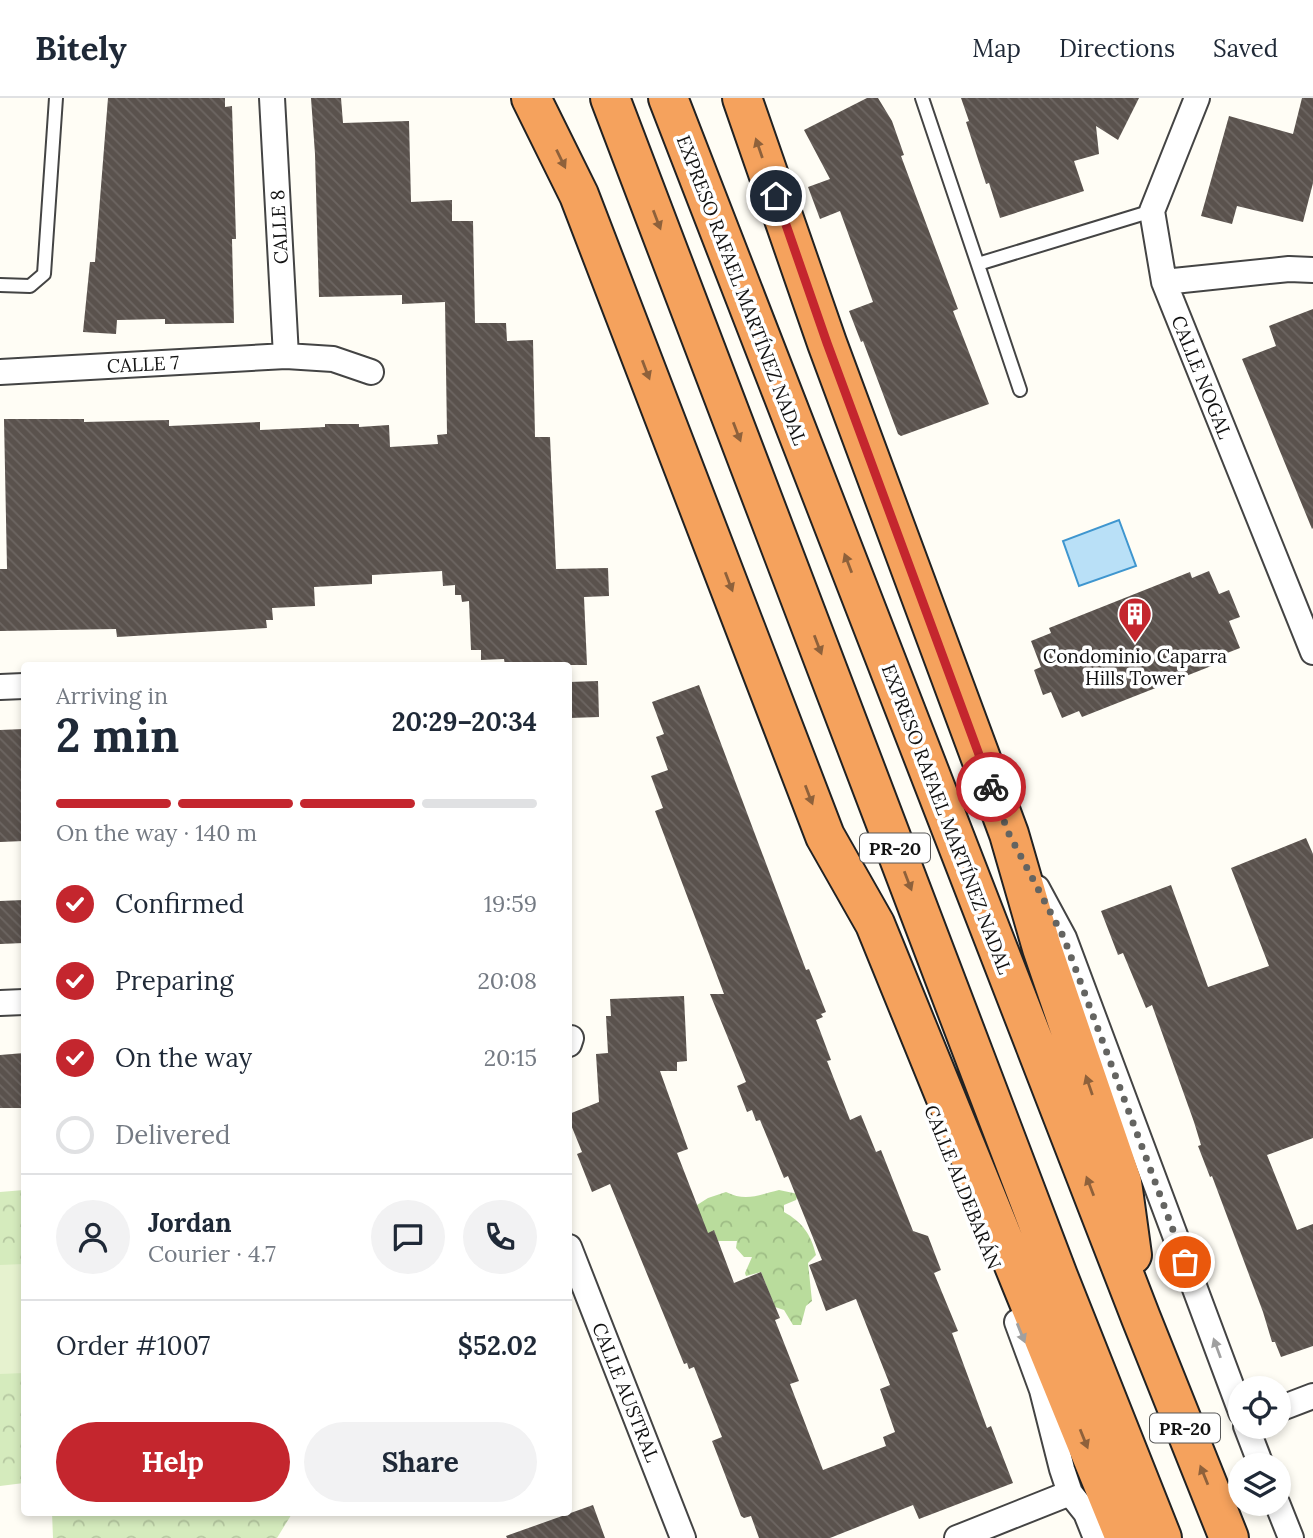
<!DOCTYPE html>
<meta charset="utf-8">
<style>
:root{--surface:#fff;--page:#f2f2f3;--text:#1f2937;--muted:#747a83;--line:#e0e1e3;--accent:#c4262e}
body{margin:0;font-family:Lora,serif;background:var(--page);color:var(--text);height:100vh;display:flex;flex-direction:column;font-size:26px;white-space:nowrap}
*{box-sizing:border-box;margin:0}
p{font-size:23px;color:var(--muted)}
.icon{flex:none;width:38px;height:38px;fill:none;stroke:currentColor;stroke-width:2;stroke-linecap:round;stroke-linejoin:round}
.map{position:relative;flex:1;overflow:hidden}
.panel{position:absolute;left:21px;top:564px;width:551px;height:854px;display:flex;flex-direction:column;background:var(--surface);border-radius:7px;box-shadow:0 4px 10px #0003}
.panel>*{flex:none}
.tools{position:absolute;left:1228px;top:1278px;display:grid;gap:14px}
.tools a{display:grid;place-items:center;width:63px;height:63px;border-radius:50%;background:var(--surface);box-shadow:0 4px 10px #0003;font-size:35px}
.pin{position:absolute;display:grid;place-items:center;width:60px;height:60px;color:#fff;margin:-30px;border:4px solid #fff;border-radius:50%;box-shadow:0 2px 7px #0007}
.courier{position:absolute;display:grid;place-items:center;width:70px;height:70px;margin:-35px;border:5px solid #c4262e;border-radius:50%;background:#fff;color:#222;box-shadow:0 2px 9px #0007}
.overview em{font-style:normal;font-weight:700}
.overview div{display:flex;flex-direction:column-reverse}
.overview{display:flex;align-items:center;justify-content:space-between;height:119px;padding:0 35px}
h1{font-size:46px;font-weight:700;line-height:52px}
.bar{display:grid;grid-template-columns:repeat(4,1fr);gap:10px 7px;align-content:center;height:84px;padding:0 35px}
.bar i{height:9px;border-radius:5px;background:var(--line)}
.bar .selected{background:var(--accent)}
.bar p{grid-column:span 4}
.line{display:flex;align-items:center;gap:18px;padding:0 35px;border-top:2px solid var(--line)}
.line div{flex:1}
.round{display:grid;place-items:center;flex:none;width:74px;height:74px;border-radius:37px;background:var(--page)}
ol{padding:0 35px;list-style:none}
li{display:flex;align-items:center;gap:21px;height:77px}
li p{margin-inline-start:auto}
li .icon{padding:7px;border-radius:50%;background:var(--accent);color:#fff;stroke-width:4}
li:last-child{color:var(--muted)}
li i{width:38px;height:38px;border:4px solid var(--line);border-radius:50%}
.action{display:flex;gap:14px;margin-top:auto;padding:14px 35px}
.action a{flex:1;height:80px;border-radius:42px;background:var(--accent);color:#fff;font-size:28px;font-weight:700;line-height:80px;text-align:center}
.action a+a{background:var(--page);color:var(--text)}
header{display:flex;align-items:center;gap:42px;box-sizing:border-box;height:98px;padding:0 35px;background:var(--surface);border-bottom:2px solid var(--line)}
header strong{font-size:33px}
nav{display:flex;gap:38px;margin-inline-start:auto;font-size:24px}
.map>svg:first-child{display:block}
</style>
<header>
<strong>Bitely</strong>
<nav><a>Map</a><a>Directions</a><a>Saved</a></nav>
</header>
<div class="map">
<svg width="1313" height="1440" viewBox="0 0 1313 1440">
<defs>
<pattern id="forest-crowns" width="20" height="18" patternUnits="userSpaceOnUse" patternTransform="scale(1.75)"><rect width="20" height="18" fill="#b9dc9c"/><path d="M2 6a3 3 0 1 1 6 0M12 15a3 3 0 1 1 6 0" fill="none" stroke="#9ebc85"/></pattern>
<pattern id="park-crowns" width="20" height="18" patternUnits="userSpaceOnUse" patternTransform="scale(1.75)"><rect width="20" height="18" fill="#d5ebbd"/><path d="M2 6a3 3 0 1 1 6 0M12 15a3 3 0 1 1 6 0" fill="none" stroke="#b6c8a1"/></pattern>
<pattern id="building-back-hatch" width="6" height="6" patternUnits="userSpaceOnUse" patternTransform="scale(1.75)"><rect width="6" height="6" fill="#5a524d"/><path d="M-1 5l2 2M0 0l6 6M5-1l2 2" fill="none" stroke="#6d6662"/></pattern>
</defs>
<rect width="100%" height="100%" fill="#fffdf5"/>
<path fill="url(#forest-crowns)" d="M779 1092 798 1096 796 1102 784 1107V1114C802 1124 811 1136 816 1157L808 1165 812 1203 806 1208 801 1227H793L784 1212 775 1209 761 1174 746 1178 745 1175 752 1159H744L736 1150 737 1143H718L714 1133 698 1139 697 1107 708 1100 726 1094C746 1104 758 1097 779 1092Z"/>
<path fill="url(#park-crowns)" d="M24 1092V1385L0 1388V1094Z
M52 1414H293L277 1440H53Z"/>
<path fill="#e6f2cf" d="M24 1166V1275L0 1276V1167Z"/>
<path fill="#b9e0f7" stroke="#3f96cf" stroke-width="2" d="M1119 422 1136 468 1079 488 1063 443Z"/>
<path fill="url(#building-back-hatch)" d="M108 0H225V9L232 8 236 141H232L234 225 165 226V221L117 222 116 236 83 234 90 164H95Z
M311 0H341L343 25 409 23 411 104 452 102V123H473L475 225H506L507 243 533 242 535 339H550L556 471 608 470 609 498 584 499 587 567H505L504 561 481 562V552H471L469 503 462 504 461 497H455V487L443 488 442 473 372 477V486L314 489 315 508 272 510 273 522H266L267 530 117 539 116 531 0 533V471H7L4 321H84V324L169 322V328L260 324V332L325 329V326H359V329L389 327 390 349 438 346 437 337 447 336 445 204 402 206V197L319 199 315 56Z
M867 0H878L892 23 904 57 901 58 958 211 953 213 989 306 901 338 898 336 863 243 861 244 849 213 873 204 840 113 820 121 808 89 830 81 804 32Z
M961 0H1139L1118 42 1096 28 1099 56 1074 63 1084 93 1000 120 989 85 986 86 966 24 969 23Z
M1302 0H1313V85L1303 124 1237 108 1232 126 1201 118 1229 18 1293 36Z
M1313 211V430L1312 431 1242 261 1276 248 1269 228Z
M1209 473 1219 496 1229 492 1240 519 1229 523 1240 550 1222 557 1224 563 1082 619 1079 613 1062 620 1051 594 1043 597 1034 572 1041 569 1031 543 1051 535 1049 530 1190 474 1192 480Z
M598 583 599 619 569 620V584Z
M699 587 806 872 809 871 826 914 821 916 823 919 816 922 831 962 827 963 850 1022 861 1017 876 1054 881 1052 913 1133 928 1138 941 1172 934 1175 958 1233 952 1235 987 1330 991 1328 1013 1385 919 1421 913 1407 830 1440H759L751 1418 744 1420 741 1418 712 1343 722 1339 694 1269 689 1271 687 1265 684 1266 610 1086 592 1094 577 1056 582 1054 569 1022V1016L599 1004 596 956 608 955 606 918H611L610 901 684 898 687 963 677 964V973H660L688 1051 677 1055 708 1135 714 1132 734 1185 761 1174 780 1220 775 1222 799 1283 790 1286 823 1372 886 1348 883 1339 895 1334 880 1291 890 1287 856 1201 826 1213 809 1167 822 1162 788 1078 784 1080 760 1022 756 1023 752 1012 747 1014 737 988 746 984 710 896H724L655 713 663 710 651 678 668 672 656 639 664 636 652 604Z
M24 631V743L0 744V632Z
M1306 740 1313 756V1040L1267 1057 1297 1132 1313 1126V1248L1281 1259 1275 1244H1272L1263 1214 1212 1078 1210 1079 1198 1048 1201 1047 1194 1024 1152 907 1146 910 1123 855 1118 857 1101 813 1171 787 1208 889 1269 868 1231 770Z
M24 802V845L0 846V803Z
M24 955V1010H0V957Z
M593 1407 605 1440H507L506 1438Z"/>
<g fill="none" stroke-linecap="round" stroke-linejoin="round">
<g stroke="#444" stroke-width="16">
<path id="service" d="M922 0 1020 292
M978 166 1152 113
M0 187 30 188 44 176 56 0"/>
</g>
<g stroke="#444" stroke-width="28">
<path id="minor" d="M272 0 286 258
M1197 0 1152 113 1164 184 1313 554
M1164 184 1289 171 1313 172
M0 274 286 258 333 261 371 274
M0 589 24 588
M1037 790 1064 840 1241 1314
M0 905 24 904
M569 946 571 940
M569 1149 683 1440
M1017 1224 1042 1292 1062 1371 1070 1395 1086 1415 1096 1440
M1279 1311 1313 1298
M1246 1328 1261 1367
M1277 1405 1291 1440
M957 1440 1070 1395"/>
</g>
<g stroke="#222" stroke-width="42">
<path id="motorway" d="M531 0 579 97 825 738 875 826 1125 1440
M610 0 1058 1178 1162 1440
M668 0 1141 1220 1229 1440
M742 0 827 245 1009 736 1042 850 1122 1084 1132 1157"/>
</g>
<use href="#service" stroke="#fff" stroke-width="12"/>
<use href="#minor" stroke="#fff" stroke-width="24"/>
<use href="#motorway" stroke="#f5a25d" stroke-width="38"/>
</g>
<defs><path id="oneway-solid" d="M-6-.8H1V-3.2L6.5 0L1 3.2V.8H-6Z" transform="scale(1.75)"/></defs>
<g fill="#8e613b">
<use href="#oneway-solid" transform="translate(759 50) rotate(-109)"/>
<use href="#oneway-solid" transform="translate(561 61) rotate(64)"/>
<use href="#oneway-solid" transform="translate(657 122) rotate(69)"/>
<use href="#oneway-solid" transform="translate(646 272) rotate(69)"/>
<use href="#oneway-solid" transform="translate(737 334) rotate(69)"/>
<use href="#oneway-solid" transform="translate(848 465) rotate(-111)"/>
<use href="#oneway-solid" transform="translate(729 484) rotate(69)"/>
<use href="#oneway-solid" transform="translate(818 547) rotate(69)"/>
<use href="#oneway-solid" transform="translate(809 697) rotate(69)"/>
<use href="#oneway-solid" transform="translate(908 783) rotate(69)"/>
<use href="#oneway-solid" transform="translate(1089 987) rotate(-109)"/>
<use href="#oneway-solid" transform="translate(1090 1088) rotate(-111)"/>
<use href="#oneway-solid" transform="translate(1084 1341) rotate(68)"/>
<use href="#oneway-solid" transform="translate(1204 1377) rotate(-112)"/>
</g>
<g fill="#a0a0a0">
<use href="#oneway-solid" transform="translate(1021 1235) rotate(68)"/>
<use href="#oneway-solid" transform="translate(1217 1250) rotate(-110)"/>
</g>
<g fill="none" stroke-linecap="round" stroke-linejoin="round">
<path stroke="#646461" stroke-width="7" stroke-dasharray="0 12.6" d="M991 689 1009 736 1064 840 1185 1164"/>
<path stroke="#c4262e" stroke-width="9" d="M776 98 827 245 991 689"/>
</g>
<defs>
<g id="building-pin" transform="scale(1.75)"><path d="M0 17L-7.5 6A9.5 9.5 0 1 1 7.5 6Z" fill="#c4262e" stroke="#fff"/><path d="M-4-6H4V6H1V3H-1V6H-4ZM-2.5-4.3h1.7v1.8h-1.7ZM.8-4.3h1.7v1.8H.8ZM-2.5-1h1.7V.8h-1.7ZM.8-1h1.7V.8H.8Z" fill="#fff"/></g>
</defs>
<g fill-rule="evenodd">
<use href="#building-pin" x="1135" y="516"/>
</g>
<g text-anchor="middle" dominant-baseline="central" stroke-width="7" stroke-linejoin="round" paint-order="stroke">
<g fill="#fff" stroke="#585858" stroke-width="2">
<rect x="860" y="735.5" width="70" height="29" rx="5"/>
<rect x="1150" y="1315.5" width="70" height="29" rx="5"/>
</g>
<g font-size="18" font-weight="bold" fill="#111">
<text x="895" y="750">PR-20</text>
<text x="1185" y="1330">PR-20</text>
</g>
<g font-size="19" fill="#111" stroke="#fff">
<text transform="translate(279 129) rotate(-93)">CALLE 8</text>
<text transform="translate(742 192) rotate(69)">EXPRESO RAFAEL MARTÍNEZ NADAL</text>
<text transform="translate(143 266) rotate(-3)">CALLE 7</text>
<text transform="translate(1202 279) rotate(68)">CALLE NOGAL</text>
<text transform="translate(947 721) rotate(69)">EXPRESO RAFAEL MARTÍNEZ NADAL</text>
<text transform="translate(963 1089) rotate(68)">CALLE ALDEBARÁN</text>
<text transform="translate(626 1294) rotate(68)">CALLE AUSTRAL</text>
</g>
<g font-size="19" fill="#111" stroke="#fff">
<text x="1135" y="558">Condominio Caparra<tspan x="1135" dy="22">Hills Tower</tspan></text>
</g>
</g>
</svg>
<div class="tools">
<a><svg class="icon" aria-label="locate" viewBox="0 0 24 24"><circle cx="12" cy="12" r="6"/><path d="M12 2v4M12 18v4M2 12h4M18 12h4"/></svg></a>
<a><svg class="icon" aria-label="layers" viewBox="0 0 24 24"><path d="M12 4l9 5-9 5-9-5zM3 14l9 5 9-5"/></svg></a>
</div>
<div class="pin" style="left:1185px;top:1164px;background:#ea580c"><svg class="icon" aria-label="bag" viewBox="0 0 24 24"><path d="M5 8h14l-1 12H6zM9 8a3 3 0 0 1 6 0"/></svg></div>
<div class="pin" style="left:776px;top:98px;background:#1f2937"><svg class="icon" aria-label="home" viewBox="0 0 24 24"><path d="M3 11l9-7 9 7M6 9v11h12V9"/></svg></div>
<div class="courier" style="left:991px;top:689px"><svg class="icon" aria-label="bike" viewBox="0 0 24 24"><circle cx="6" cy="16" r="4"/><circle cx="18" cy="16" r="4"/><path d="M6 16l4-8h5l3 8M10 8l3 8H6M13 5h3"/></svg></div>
<section class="panel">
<div class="overview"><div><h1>2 min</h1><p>Arriving in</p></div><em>20:29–20:34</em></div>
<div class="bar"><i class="selected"></i><i class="selected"></i><i class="selected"></i><i></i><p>On the way · 140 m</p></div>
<ol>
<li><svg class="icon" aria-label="check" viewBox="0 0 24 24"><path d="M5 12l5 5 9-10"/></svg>Confirmed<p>19:59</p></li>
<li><svg class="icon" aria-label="check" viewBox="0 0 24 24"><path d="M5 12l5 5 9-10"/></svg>Preparing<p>20:08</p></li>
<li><svg class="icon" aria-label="check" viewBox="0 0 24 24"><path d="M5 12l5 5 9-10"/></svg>On the way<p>20:15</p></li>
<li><i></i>Delivered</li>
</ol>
<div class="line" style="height:126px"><a class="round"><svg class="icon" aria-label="person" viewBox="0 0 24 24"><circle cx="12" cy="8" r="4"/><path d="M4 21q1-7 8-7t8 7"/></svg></a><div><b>Jordan</b><p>Courier · 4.7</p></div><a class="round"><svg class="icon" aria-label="chat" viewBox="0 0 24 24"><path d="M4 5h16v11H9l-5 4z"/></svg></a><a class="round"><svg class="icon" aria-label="phone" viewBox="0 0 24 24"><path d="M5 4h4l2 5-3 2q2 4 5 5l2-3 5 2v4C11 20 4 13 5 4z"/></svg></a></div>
<div class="line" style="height:91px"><div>Order #1007</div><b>$52.02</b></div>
<div class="action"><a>Help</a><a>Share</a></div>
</section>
</div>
